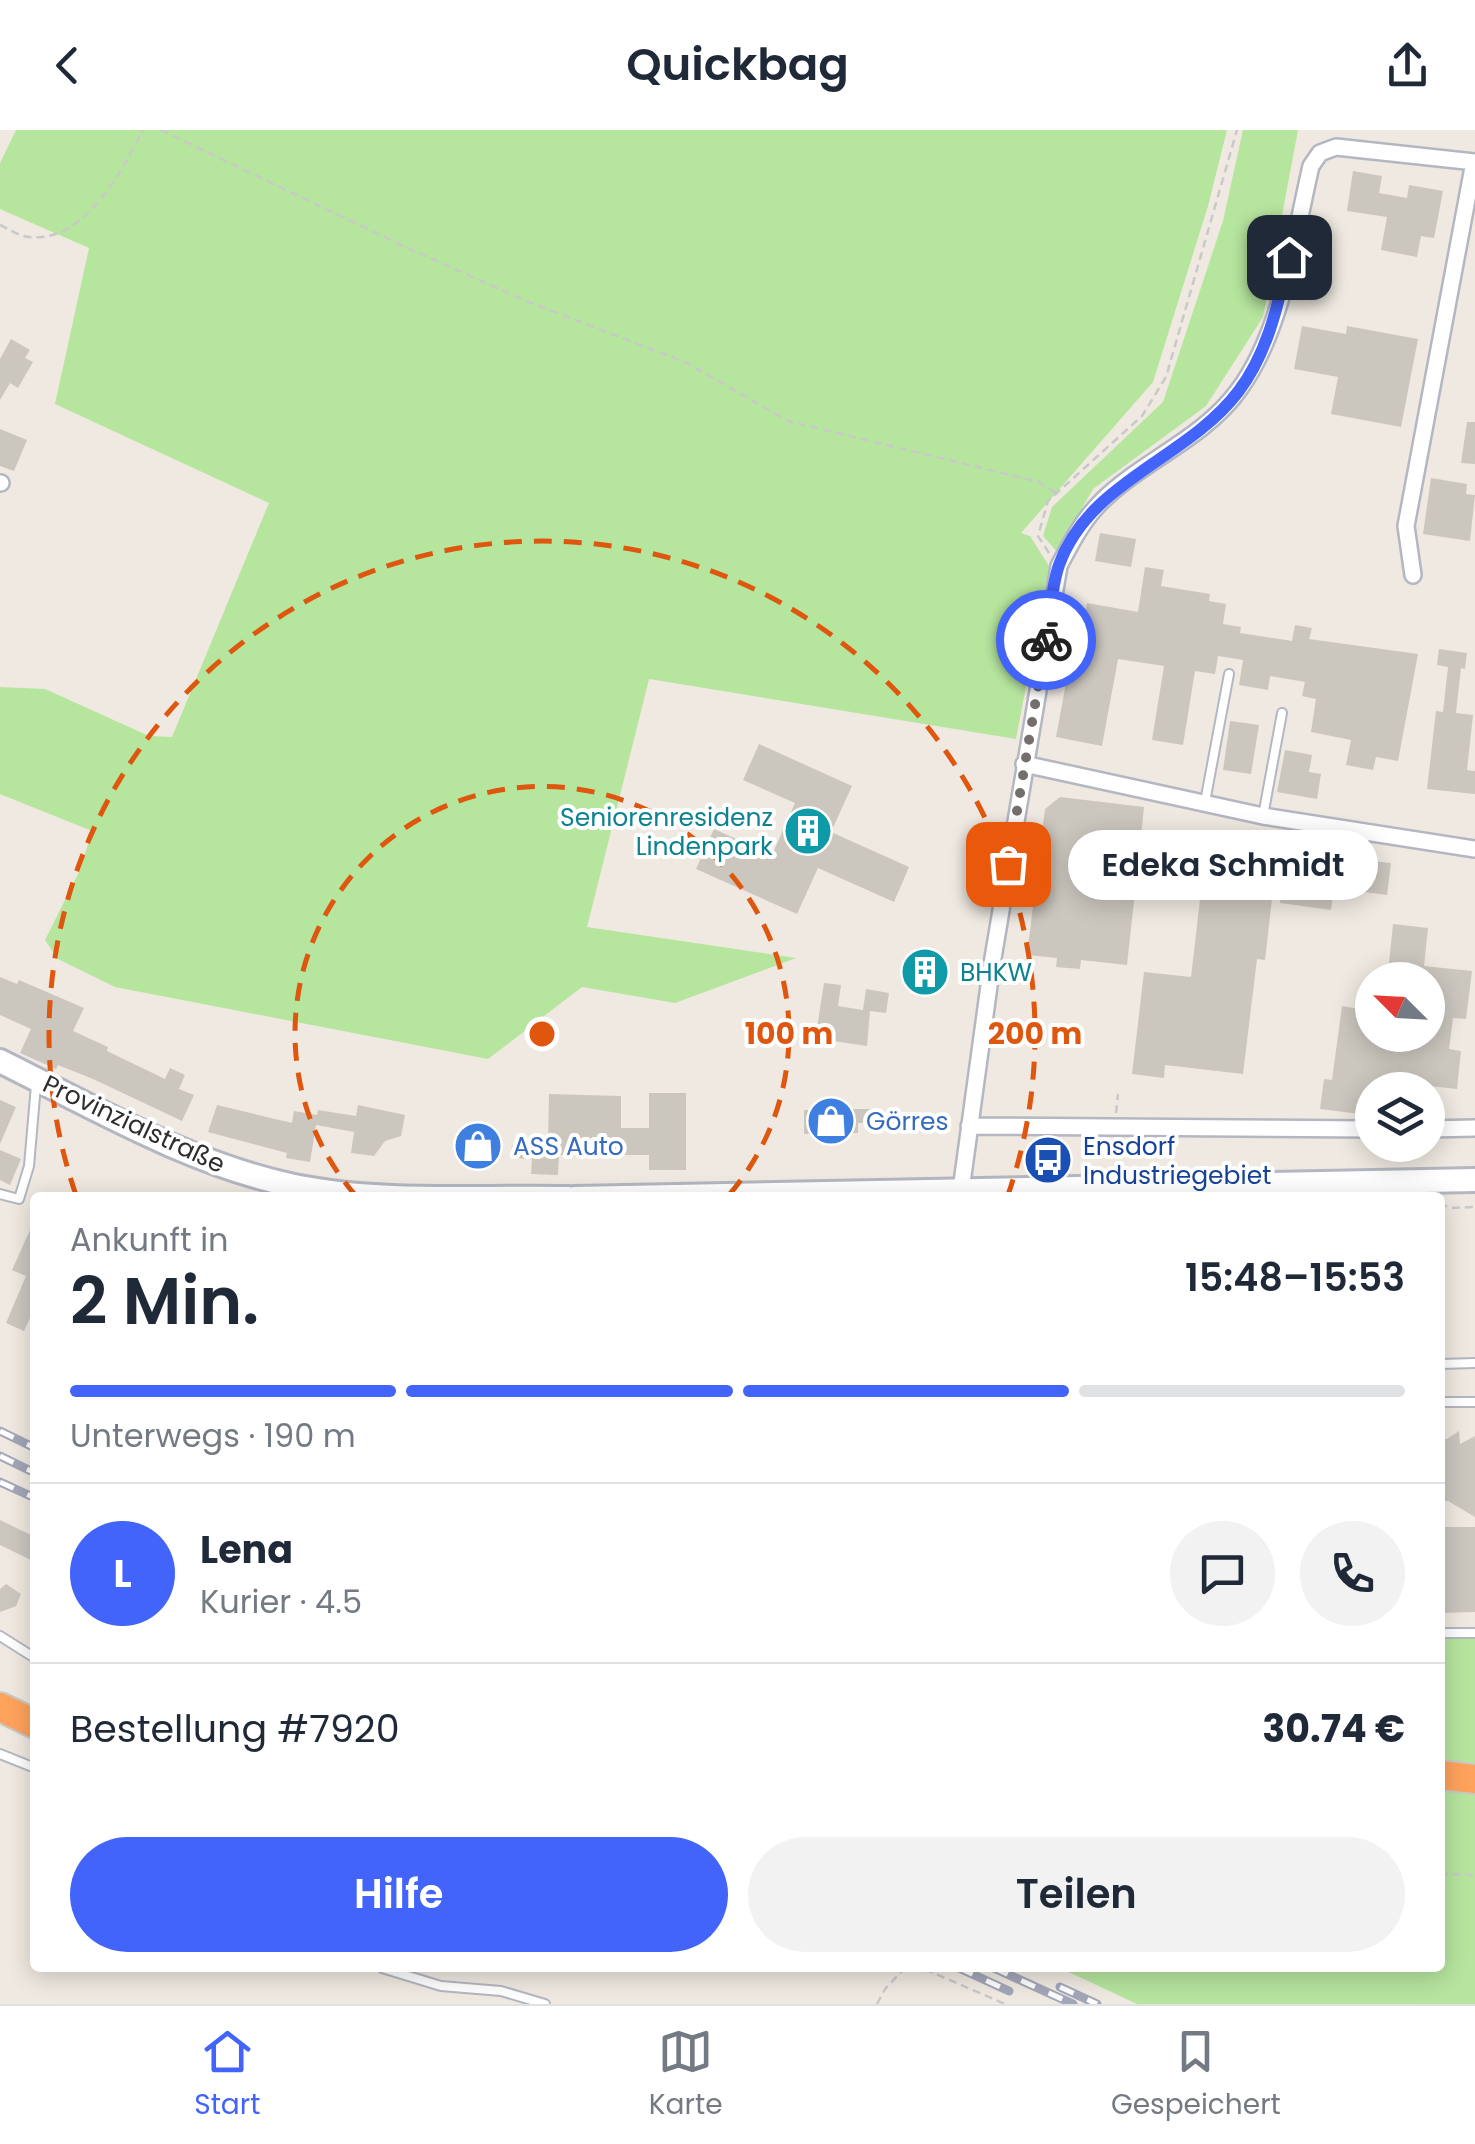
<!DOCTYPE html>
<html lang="de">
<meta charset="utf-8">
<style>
:root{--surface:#fff;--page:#f2f2f3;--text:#1f2937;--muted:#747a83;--line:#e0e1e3;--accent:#4264fb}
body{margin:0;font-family:Poppins,sans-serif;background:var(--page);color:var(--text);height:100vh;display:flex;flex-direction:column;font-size:38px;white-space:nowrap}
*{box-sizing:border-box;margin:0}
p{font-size:32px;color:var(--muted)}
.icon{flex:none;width:55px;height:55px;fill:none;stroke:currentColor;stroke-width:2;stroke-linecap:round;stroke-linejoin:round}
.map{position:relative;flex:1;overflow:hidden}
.panel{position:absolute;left:30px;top:1062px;width:1415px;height:780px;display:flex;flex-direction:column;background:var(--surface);border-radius:10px;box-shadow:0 5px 25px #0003}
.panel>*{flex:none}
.needle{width:65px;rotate:294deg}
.controls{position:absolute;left:1355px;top:832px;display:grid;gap:20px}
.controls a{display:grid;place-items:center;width:90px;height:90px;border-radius:50%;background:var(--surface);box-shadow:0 5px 25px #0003;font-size:50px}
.pin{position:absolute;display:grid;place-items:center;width:85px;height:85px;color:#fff;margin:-42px;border-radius:20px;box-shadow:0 5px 15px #0006}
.courier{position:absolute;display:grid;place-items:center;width:100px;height:100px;margin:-50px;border:8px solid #4264fb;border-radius:50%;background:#fff;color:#222;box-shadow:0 2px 12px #0007}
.bubble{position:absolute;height:70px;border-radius:35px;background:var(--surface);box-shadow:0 5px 25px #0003;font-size:32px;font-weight:600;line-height:70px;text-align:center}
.summary em{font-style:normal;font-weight:600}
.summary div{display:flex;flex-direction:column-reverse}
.summary{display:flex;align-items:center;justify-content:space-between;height:170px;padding:0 40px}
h1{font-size:65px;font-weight:600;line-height:75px}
.bar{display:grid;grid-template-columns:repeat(4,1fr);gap:15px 10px;align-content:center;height:120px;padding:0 40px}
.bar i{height:12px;border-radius:8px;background:var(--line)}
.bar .selected{background:var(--accent)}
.bar p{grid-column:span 4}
.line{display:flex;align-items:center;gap:25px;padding:0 40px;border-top:2px solid var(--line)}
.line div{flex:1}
.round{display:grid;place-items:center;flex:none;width:105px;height:105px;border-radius:52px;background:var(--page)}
.button{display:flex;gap:20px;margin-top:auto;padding:20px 40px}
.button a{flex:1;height:115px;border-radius:60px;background:var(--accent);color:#fff;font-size:40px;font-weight:600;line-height:115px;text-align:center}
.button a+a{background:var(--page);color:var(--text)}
header{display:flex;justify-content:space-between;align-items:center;height:130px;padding:0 40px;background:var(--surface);font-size:45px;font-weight:600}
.dock{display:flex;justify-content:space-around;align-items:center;height:140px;border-top:2px solid var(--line);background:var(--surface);font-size:28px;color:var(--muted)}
.dock a{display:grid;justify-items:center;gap:5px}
.dock .selected{color:var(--accent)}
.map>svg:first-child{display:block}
</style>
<header><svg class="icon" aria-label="back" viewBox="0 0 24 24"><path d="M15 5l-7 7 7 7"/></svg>Quickbag<svg class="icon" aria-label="share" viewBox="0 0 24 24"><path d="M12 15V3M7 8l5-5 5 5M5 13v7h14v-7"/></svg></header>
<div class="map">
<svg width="1475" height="1874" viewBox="0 0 1475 1874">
<rect width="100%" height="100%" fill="#efe9e1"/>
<path fill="#b6e59e" d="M16 0H1227L1208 76 1153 252 1021 403 1030 406 1049 436 1016 609 649 549 587 797 796 828 675 873 582 857 488 929 115 857 58 829 45 810 80 740 92 701 0 664V557L45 559 149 606 172 607 269 373 55 274 89 118 0 79V33Z
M1243 0H1298L1263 187 1206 276 1093 359 1057 422 1043 406 1052 377 1163 272 1223 91Z
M1475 1505V1874H1137L1060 1838H1440V1508Z"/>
<path fill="#cbc7bf" d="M1353 41 1382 46 1379 63 1407 68 1409 55 1443 61 1434 108 1421 106 1417 127 1381 120 1387 87 1347 81Z
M1302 196 1346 204 1347 196 1418 209 1401 297 1331 284 1338 247 1294 239Z
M11 209 30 220 25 228 33 232 18 258 10 253 0 270V229Z
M1467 292H1475V334L1461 333Z
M0 299 27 310 14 341 0 336Z
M1431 348 1467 354 1466 364 1475 365 1470 411 1423 404Z
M1100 403 1136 409 1131 437 1095 431Z
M1145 437 1164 440 1161 456 1210 464 1209 471 1226 474 1223 494 1241 497 1240 503 1292 511 1295 495 1312 498 1309 509 1418 524 1398 631 1376 627 1373 640 1346 635 1351 610 1311 602 1316 569 1302 566 1305 552 1270 546 1268 560 1239 555 1243 530 1218 526 1215 544 1195 541 1183 615 1152 610 1164 536 1118 529 1102 616 1056 607 1079 483 1085 484 1087 473 1138 482Z
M1439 519 1467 523 1465 539 1461 538 1456 583 1473 585 1467 640 1475 641V664L1427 659 1436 581 1443 582 1448 537 1437 535Z
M1230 591 1259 595 1251 644 1223 640Z
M759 614 852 656 831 702 909 737 894 772 818 738 797 784 696 739 714 699 772 725 795 673 743 650Z
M1285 620 1312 625 1309 642 1321 644 1317 669 1277 662Z
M1060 667 1144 677 1138 736 1123 735 1122 752 1136 753 1127 835 1081 830 1080 839 1056 837 1057 828 1027 825 1045 679Z
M1287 722 1391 733 1387 765 1334 758 1331 780 1280 773Z
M1201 761 1272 769 1265 830 1257 829 1243 944 1165 935 1164 948 1132 944 1144 842 1191 847Z
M1393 794 1428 798 1424 836 1472 841 1466 889 1453 888 1449 919 1461 921 1457 959 1411 954V960H1363L1360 984 1320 979 1324 949 1332 950 1342 876 1372 881 1370 905H1428V850H1398L1400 834 1389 833Z
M0 847 17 854 19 850 84 878 73 901 108 917 107 921 165 949 170 938 185 945 179 959 194 965 182 991 93 949 58 935 56 939 20 923 31 899 0 885Z
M824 853 841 855 838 876 863 880 866 859 889 863 886 883 870 881 867 916 833 911 835 900 817 898Z
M649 963H686V1040H649V1025H559L558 1045 531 1044 532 1029 511 1028 512 1015 548 1016 549 964 621 966V998H649Z
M0 970 16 977 0 1014Z
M217 975 292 993 294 981 317 985 318 980 356 986 358 975 405 985 401 1006 385 1011 374 1026 351 1023 354 1002 316 995 310 1032 286 1028 287 1023 208 1002Z
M853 979H880V993H858V1003L804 1004V980Z
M480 1001 494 1016 477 1031 463 1016Z
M0 1020 21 1029 10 1055 0 1050Z
M35 1089V1177L24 1201 6 1193 26 1146 12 1140Z
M1459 1301 1460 1314 1475 1306V1387L1448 1371H1440V1309H1447Z
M0 1390 35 1407V1432L0 1415Z
M1440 1397H1475V1482L1440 1483Z
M6 1454 21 1464 16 1476 0 1482V1459Z"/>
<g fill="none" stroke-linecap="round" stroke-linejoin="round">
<g stroke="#b4b7c1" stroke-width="12">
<path id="lane" d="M1205 672 1229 544
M1263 686 1282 583
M0 1064 19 1069 29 1036 36 955
M1440 1234 1475 1233
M1440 1272H1475
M1440 1503H1475
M0 1506 35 1528
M0 1624 35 1638
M382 1838 441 1856 501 1861 545 1874"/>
</g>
<g stroke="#b4b7c1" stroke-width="20">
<path id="street" d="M0 353H1
M1413 445 1406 396 1474 32
M1024 634 1263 686 1475 719
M969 996 1372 999
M1428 999 1475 998
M961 1060 992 834 1059 436C1071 413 1082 391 1101 372 1142 331 1203 309 1238 261 1283 201 1294 108 1311 36L1320 23 1336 17 1475 32"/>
</g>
<g stroke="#b4b7c1" stroke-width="28">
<path id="secondary" d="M0 931C95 978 190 1034 294 1056 383 1074 478 1066 568 1068
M575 1068 1475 1050"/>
</g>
<g stroke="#c9c9c9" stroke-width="32">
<path id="highway" d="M0 1577 35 1594
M1440 1645 1475 1649"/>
</g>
<path stroke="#c9c9c9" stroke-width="2.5" stroke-dasharray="8 5" stroke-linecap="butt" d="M161 0 401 115 529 172 687 233 788 291 1039 352 1056 363
M0 95C9 99 18 106 29 107 85 113 121 42 143 0
M1049 423 1038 406 1048 371 1142 286 1166 247 1237 0
M1116 983 1118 964
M1440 1073 1450 1078 1475 1077
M1440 1744 1475 1745
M877 1874 885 1859 903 1840 929 1841 1005 1874"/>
<use href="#lane" stroke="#fff" stroke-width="8"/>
<use href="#street" stroke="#fff" stroke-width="15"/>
<use href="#secondary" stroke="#fff" stroke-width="22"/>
<use href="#highway" stroke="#ffa35c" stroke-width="28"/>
<g stroke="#a3a6b8" stroke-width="9">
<path id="rail" d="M0 1301 35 1318
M0 1326 35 1343
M0 1352 35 1368
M959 1838 1009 1861
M994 1838 1073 1874
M1060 1857 1097 1874"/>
</g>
<use href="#rail" stroke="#fff" stroke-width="5" stroke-dasharray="15" stroke-linecap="butt"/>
</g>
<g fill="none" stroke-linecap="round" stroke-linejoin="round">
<path stroke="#726f6d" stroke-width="10" stroke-dasharray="0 18" d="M1008 734 1046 510"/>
<path stroke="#4264fb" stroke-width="12" d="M1046 510C1050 486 1051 458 1059 435 1089 351 1187 329 1238 262 1268 223 1278 174 1289 127"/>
</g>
<g fill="none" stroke="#df570e" stroke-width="5" stroke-dasharray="18 12">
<path d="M356 1066A247 247 0 1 1 728 1066"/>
<path d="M76 1065A493 493 0 1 1 1008 1065"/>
</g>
<defs>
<g id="building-disc" transform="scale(2.5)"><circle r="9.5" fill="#0f9aa8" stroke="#fff"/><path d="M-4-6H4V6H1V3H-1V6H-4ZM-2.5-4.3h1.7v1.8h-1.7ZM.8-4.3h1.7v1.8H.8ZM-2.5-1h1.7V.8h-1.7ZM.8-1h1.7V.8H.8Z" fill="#fff"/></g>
<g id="shop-disc" transform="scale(2.5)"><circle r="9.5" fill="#3f7fe0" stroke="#fff"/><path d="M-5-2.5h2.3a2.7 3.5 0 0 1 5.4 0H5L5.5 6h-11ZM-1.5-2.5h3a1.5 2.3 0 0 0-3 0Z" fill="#fff"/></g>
<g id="bus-disc" transform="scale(2.5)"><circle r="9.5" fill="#1a4fb4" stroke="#fff"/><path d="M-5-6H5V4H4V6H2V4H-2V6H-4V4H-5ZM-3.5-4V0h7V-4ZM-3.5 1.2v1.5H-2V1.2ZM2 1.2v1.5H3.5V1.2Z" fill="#fff"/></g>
</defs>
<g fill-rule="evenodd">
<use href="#building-disc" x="808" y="701"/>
<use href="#building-disc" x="925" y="842"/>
<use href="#shop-disc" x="831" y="991"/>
<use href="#shop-disc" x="478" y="1016"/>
<use href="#bus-disc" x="1048" y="1030"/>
</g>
<g text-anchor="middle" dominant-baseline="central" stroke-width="8" stroke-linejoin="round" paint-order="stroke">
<g font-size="25" fill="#0d838f" stroke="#fff" text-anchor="end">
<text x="773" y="687">Seniorenresidenz<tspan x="773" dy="29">Lindenpark</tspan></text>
<text x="960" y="842" text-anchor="start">BHKW</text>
</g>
<g font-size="25" fill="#366cbe" stroke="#fff" text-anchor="start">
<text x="866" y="991">Görres</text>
<text x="513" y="1016">ASS Auto</text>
</g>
<g font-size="25" fill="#2e2e2e" stroke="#fff">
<text transform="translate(134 994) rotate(25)">Provinzialstraße</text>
</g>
<g font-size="25" fill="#164399" stroke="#fff" text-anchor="start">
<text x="1083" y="1016">Ensdorf<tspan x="1083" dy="29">Industriegebiet</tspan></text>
</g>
</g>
<circle cx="542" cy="904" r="15" fill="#df570e" stroke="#fff" stroke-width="5"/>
<g font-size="30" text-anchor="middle" font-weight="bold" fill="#df570e" stroke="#fff" stroke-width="8" stroke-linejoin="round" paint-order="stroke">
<text x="789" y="914">100 m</text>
<text x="1035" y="914">200 m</text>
</g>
</svg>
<div class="controls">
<a><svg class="needle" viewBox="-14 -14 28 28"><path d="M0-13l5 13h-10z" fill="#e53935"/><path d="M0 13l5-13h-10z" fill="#747a83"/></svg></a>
<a><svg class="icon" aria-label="layers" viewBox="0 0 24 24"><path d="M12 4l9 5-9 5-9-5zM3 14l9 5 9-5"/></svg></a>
</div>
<div class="pin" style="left:1008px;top:734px;background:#ea580c"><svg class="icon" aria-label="bag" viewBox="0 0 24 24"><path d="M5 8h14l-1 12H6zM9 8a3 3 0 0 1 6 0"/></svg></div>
<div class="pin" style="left:1289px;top:127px;background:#1f2937"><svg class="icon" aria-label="home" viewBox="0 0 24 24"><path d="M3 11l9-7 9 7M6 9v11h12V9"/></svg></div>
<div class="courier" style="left:1046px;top:510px"><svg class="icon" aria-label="bike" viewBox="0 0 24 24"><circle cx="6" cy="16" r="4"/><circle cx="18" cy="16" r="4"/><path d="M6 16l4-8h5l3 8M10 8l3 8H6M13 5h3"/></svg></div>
<div class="bubble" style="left:1068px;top:700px;width:310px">Edeka Schmidt</div>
<section class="panel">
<div class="summary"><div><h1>2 Min.</h1><p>Ankunft in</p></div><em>15:48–15:53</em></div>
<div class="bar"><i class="selected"></i><i class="selected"></i><i class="selected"></i><i></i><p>Unterwegs · 190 m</p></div>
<div class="line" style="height:180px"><b class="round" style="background:var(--accent);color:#fff">L</b><div><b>Lena</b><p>Kurier · 4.5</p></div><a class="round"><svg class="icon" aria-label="chat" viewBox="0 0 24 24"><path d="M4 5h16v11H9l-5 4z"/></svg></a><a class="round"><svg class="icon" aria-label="phone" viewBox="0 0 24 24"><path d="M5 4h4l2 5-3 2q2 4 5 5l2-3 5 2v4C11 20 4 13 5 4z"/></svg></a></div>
<div class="line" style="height:130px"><div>Bestellung #7920</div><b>30.74 €</b></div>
<div class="button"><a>Hilfe</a><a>Teilen</a></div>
</section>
</div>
<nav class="dock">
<a class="selected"><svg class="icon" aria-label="home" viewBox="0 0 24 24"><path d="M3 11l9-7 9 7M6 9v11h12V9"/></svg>Start</a>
<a><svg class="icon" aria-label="map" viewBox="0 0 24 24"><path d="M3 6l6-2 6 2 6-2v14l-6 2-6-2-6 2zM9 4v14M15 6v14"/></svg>Karte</a>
<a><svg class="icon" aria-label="saved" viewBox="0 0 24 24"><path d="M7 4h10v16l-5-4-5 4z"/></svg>Gespeichert</a>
</nav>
